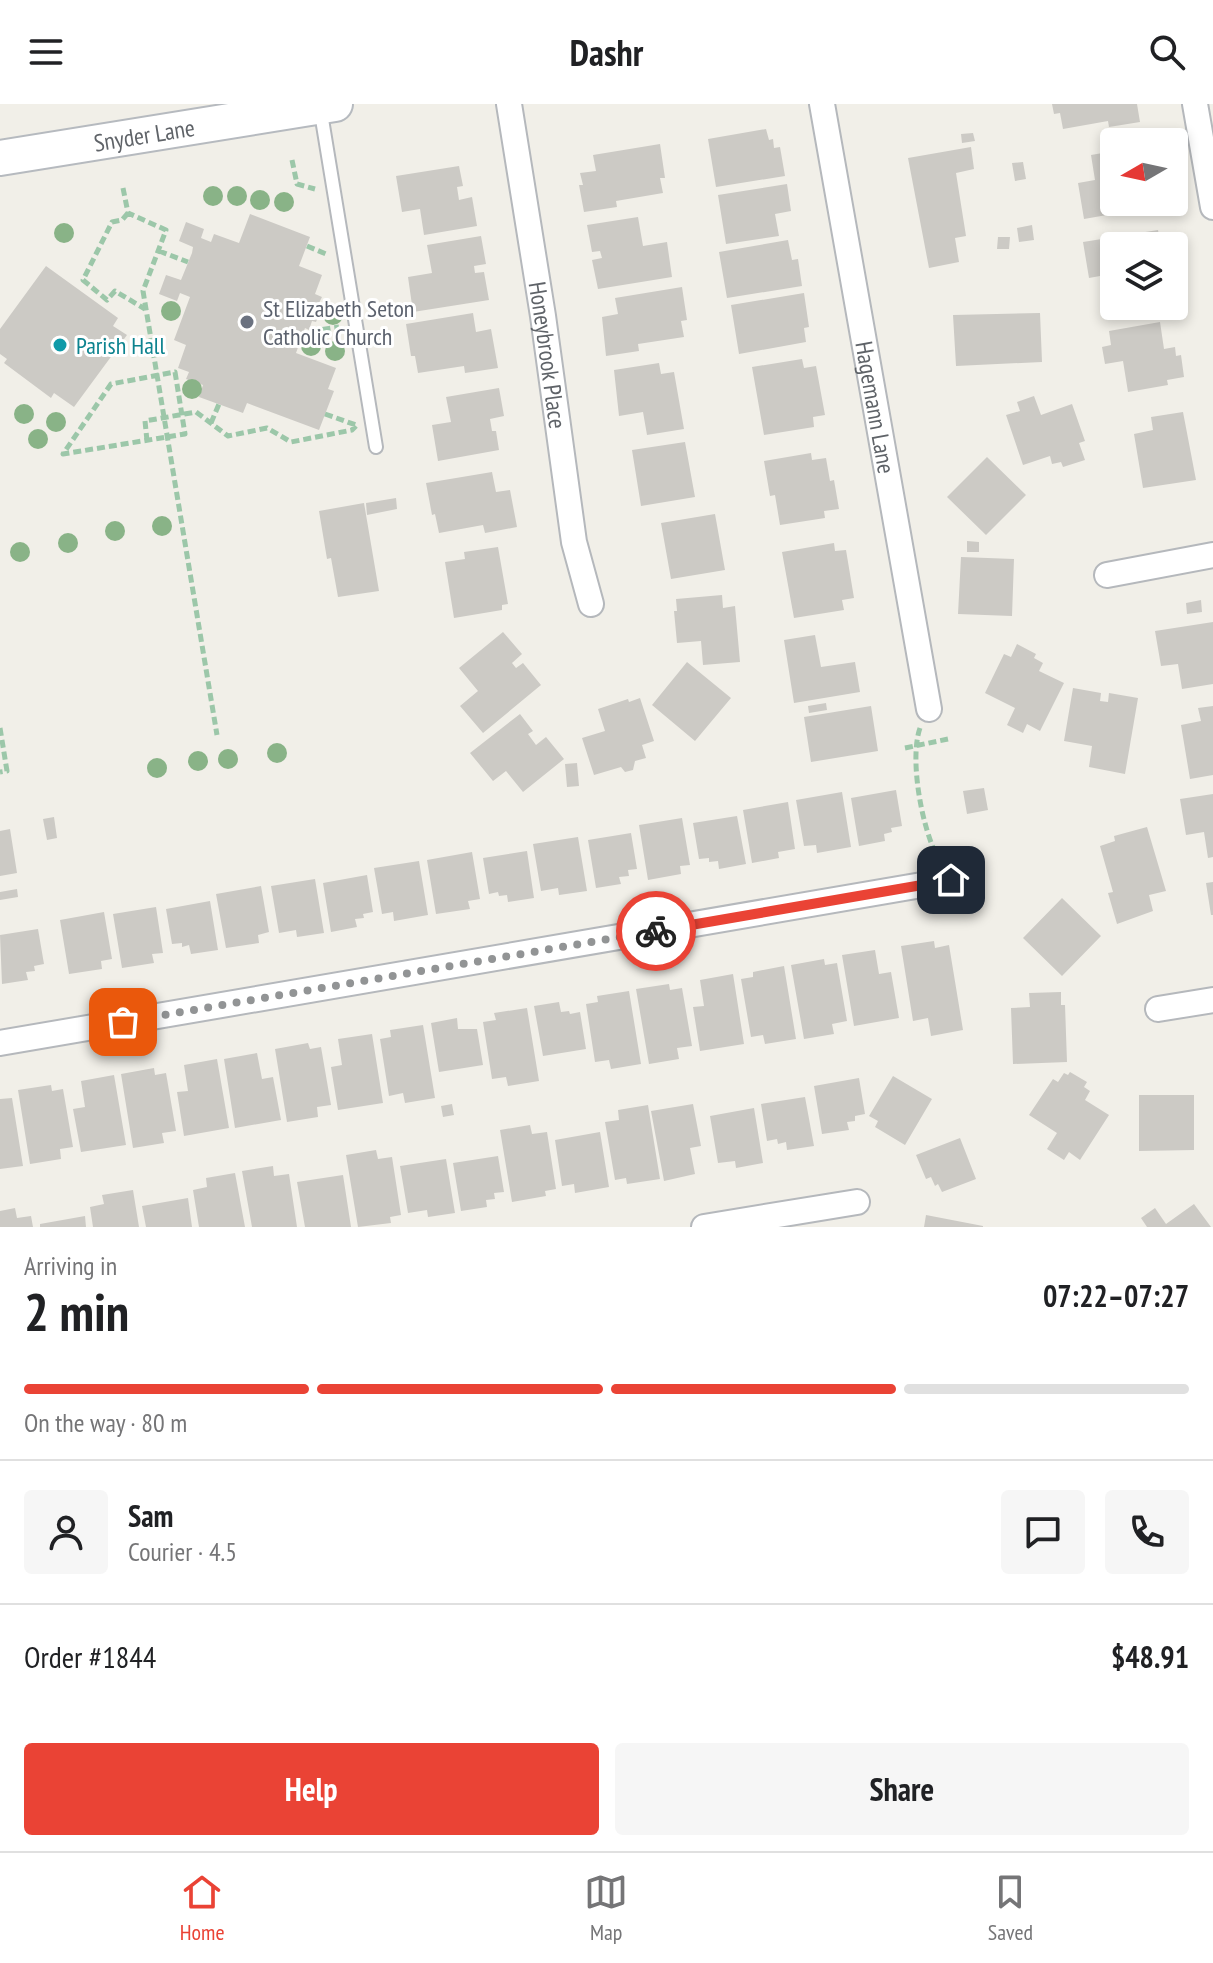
<!DOCTYPE html>
<meta charset="utf-8">
<style>
:root{--surface:#fff;--page:#f6f6f6;--text:#202124;--muted:#757577;--line:#e0e0e0;--accent:#ea4335}
body{margin:0;font-family:"PT Sans Narrow",sans-serif;background:var(--page);color:var(--text);height:100vh;display:flex;flex-direction:column;font-size:30px;white-space:nowrap}
*{box-sizing:border-box;margin:0}
p{font-size:26px;color:var(--muted)}
.icon{flex:none;width:44px;height:44px;fill:none;stroke:currentColor;stroke-width:2;stroke-linecap:round;stroke-linejoin:round}
.map{position:relative;height:1123px;overflow:hidden}
.drawer{display:flex;flex-direction:column;background:var(--surface);flex:1}
.drawer>*{flex:none}
.needle{width:52px;rotate:261deg}
.tools{position:absolute;left:1100px;top:24px;display:grid;gap:16px}
.tools a{display:grid;place-items:center;width:88px;height:88px;border-radius:8px;background:var(--surface);box-shadow:0 4px 12px #0003;font-size:40px}
.pin{position:absolute;display:grid;place-items:center;width:68px;height:68px;color:#fff;margin:-34px;border-radius:16px;box-shadow:0 4px 12px #0006}
.courier{position:absolute;display:grid;place-items:center;width:80px;height:80px;margin:-40px;border:6px solid #ea4335;border-radius:50%;background:#fff;color:#222;box-shadow:0 2px 10px #0007}
.summary em{font-style:normal;font-weight:600}
.summary div{display:flex;flex-direction:column-reverse}
.summary{display:flex;align-items:center;justify-content:space-between;height:136px;padding:0 24px}
h1{font-size:52px;font-weight:600;line-height:60px}
.bar{display:grid;grid-template-columns:repeat(4,1fr);gap:12px 8px;align-content:center;height:96px;padding:0 24px}
.bar i{height:10px;border-radius:6px;background:var(--line)}
.bar .current{background:var(--accent)}
.bar p{grid-column:span 4}
.line{display:flex;align-items:center;gap:20px;padding:0 24px;border-top:2px solid var(--line)}
.line div{flex:1}
.round{display:grid;place-items:center;flex:none;width:84px;height:84px;border-radius:8px;background:var(--page)}
.button{display:flex;gap:16px;margin-top:auto;padding:16px 24px}
.button a{flex:1;height:92px;border-radius:8px;background:var(--accent);color:#fff;font-size:32px;font-weight:600;line-height:92px;text-align:center}
.button a+a{background:var(--page);color:var(--text)}
header{display:flex;justify-content:space-between;align-items:center;height:104px;padding:0 24px;background:var(--surface);font-size:36px;font-weight:600}
.dock{display:flex;justify-content:space-around;align-items:center;height:112px;border-top:2px solid var(--line);background:var(--surface);font-size:22px;color:var(--muted)}
.dock a{display:grid;justify-items:center;gap:4px}
.dock .current{color:var(--accent)}
.map>svg:first-child{display:block}
</style>
<header><svg class="icon" aria-label="menu" viewBox="0 0 24 24"><path d="M4 6h16M4 12h16M4 18h16"/></svg>Dashr<svg class="icon" aria-label="search" viewBox="0 0 24 24"><circle cx="10" cy="10" r="6"/><path d="M15 15l6 6"/></svg></header>
<div class="map">
<svg width="1213" height="1123" viewBox="0 0 1213 1123">
<rect width="100%" height="100%" fill="#f1efe8"/>
<path fill="#cccac5" d="M1052 0H1137L1140 18 1109 23 1108 17 1063 25 1060 9 1054 10Z
M766 25 769 36 773 35 774 44 780 43 785 72 716 83 708 35Z
M973 29 975 37 962 39 961 30Z
M660 40 665 74H660L663 89 616 97 617 103 584 108 579 81H583L580 69 596 67 593 51Z
M971 43 974 65 956 69 966 132 955 134 959 158 929 164 908 54Z
M1114 47V98H1146L1147 104 1084 115 1078 79 1095 76 1091 51Z
M1023 58 1026 75 1015 77 1012 59Z
M459 62 463 82 457 83 459 96 472 93 477 122 424 131 420 105 402 108 396 72Z
M787 80 791 107 775 110 779 132 726 140 718 91Z
M250 110 310 133 299 162 322 171 315 190 322 193 318 201 322 203 316 218 312 217 309 226 305 224 296 249 336 264 328 285 334 287 319 326 247 299 243 309 199 293 203 281 186 275 189 268 178 264 186 241 174 236 190 193 180 189 177 197 159 190 166 171 181 176 192 149 193 143 179 137 186 118 204 125 201 134 211 138 214 130 239 139Z
M638 113 643 142 667 138 672 173 598 185 592 156 602 154 600 147 592 148 587 121Z
M1032 121 1034 136 1019 138 1017 124Z
M1158 126 1161 142H1114V179L1111 170 1089 174 1083 138Z
M481 132 486 160 474 162 475 169 484 168 489 196 413 208 408 173 432 169 427 141Z
M998 133H1010L1009 145H997Z
M788 136 792 156 798 155 802 182 727 194 719 148Z
M46 162 118 214 113 222 127 231 74 303 54 289 51 294 4 259 7 255 0 250V225Z
M682 183 687 216 681 217 684 233 638 240 639 247 606 252 602 213 618 210 615 194Z
M804 189 809 223 804 224 806 238 739 250 731 201Z
M473 209 476 228 491 225 498 264 465 269 464 262 418 269 415 252H411L406 220Z
M1040 209 1042 258 956 262 953 211Z
M1160 218 1164 245 1175 243 1176 252 1181 251 1184 273 1167 276 1168 281 1128 288 1123 257 1105 260 1102 243 1111 241 1109 227Z
M802 255 804 264 816 262 825 311 813 313 814 323 764 331 752 263Z
M659 259 661 270 674 268 684 325 647 331 643 308 619 312 614 266Z
M499 284 504 312 490 315 492 327H496L499 346 438 357 432 321 451 318 446 293Z
M1034 292 1041 311 1072 300 1085 337 1079 339 1085 356 1063 363 1061 358 1052 360 1050 352 1023 361 1006 311 1020 307 1017 298Z
M1183 308 1196 376 1143 384 1134 330 1153 326 1151 313Z
M685 338 695 393 641 402 632 346Z
M811 349 812 356 826 354 830 377 834 376 839 405 824 407 825 414 780 421 775 391 770 392 764 357Z
M987 353 1026 391 986 431 947 393Z
M492 368 496 388 510 386 517 423 485 429 483 421 439 429 435 410 432 411 426 379Z
M396 394 397 405 367 411 366 399Z
M364 399 379 487 338 493 331 454 327 455 319 407Z
M715 410 725 466 671 475 661 419Z
M967 437 979 438V448H967Z
M834 439 835 447 846 446 854 494 842 496 844 506 794 514 782 448Z
M498 443 508 500 502 501V506L454 514 445 458 465 455 464 448Z
M961 453 1014 455 1012 512 958 510Z
M722 491 723 504 735 502 740 558 703 561 701 537 677 539 674 507H677L676 495Z
M1201 496 1202 508 1187 510 1186 499Z
M1213 518V580L1182 585 1178 560 1161 562 1155 527Z
M503 528 522 550 512 559 516 564 523 559 541 581 483 629 460 602 478 587 459 564Z
M815 531 821 563 855 558 860 588 794 599 784 536Z
M1017 540 1036 550 1034 554 1043 559 1039 567 1064 579 1040 627 1027 620 1023 629 1007 621 1015 604 985 589 1004 550 1011 553Z
M687 558 731 594 695 637 652 601Z
M1073 584 1101 589 1100 597 1108 598 1109 589 1138 594 1125 670 1089 663 1092 642 1064 637Z
M640 594 654 637 642 641 646 654 635 657 633 666 625 668 621 663 594 671 582 634 605 627 598 605 628 595 629 598Z
M826 599 827 606 809 609 808 602Z
M871 602 878 647 811 658 804 613Z
M1213 602V671L1190 675 1181 621 1201 617 1198 604Z
M520 610 533 627 528 630 536 641 546 633 564 655 523 688 506 667 493 677 470 649Z
M577 659 579 682 567 683 565 660Z
M984 684 988 706 967 710 963 687Z
M896 686 902 722 891 724 892 728 884 730 885 737 859 742 851 694Z
M842 688 851 743 817 749 816 741 804 742 796 696Z
M1213 690V753L1208 754 1204 728 1186 731 1180 695Z
M788 698 795 745 778 748 779 754 752 759 743 706Z
M737 712 746 760 719 765 718 757 709 758V754L699 755 693 719Z
M54 713 57 734 47 736 43 715Z
M682 714 690 761 680 762 681 770 648 776 639 721Z
M1147 723 1166 787 1149 791 1153 807 1117 820 1108 789 1113 788 1100 742 1115 737 1114 732Z
M10 725 17 769 0 772V727Z
M631 729 637 765 628 766 629 772 619 773 621 780 596 784 588 736Z
M578 733 587 787 559 791 558 784 541 787 533 740Z
M527 747 534 794 508 798 507 791 499 792 498 788 489 790 483 754Z
M472 748 480 795 468 797 470 805 436 810 427 756Z
M419 757 428 811 394 817 393 808 382 810 374 764Z
M367 771 373 808 363 810 364 814 355 815 357 823 331 828 323 779Z
M315 775 324 829 297 833 296 826 279 829 271 782Z
M1213 778V811H1211L1206 779Z
M261 782 269 828 258 831 259 839 226 844 216 790Z
M17 785 18 793 0 796V788Z
M1062 794 1101 832 1062 872 1023 834Z
M210 797 218 846 191 850 189 841 182 843V839L172 840 166 805Z
M156 803 163 849 152 850 154 859 122 864 113 810Z
M104 808 112 855 101 857 102 865 69 870 60 816Z
M38 825 44 860 34 862 35 867 26 868 28 876 2 880 0 831Z
M934 837 935 844 949 841 963 926 931 932 928 914 913 917 901 842Z
M875 846 879 870 891 868 899 914 854 922 842 851Z
M824 855 825 861 837 859 847 917 832 920 834 930 804 935 791 861Z
M784 862 796 935 765 940 763 931 751 933 741 875 753 873V868Z
M733 870 744 940 700 947 693 903 704 902 700 876Z
M669 880 670 886 682 884 692 942 677 944 679 955 649 960 636 885Z
M629 887 641 960 611 965 609 956 595 958 586 900 598 898 597 892Z
M1061 888V901H1065L1067 958 1013 960 1011 904 1030 903 1029 889Z
M559 898 561 908 569 907 570 910 580 908 586 945 543 952 534 902Z
M527 904 539 977 508 982 506 973 492 975 483 918 496 916 494 909Z
M457 914 458 925H477L483 961 439 968 431 919Z
M423 921 435 994 405 999 403 989 389 992 380 935 391 933 390 926Z
M372 930 383 999 338 1006 331 963 342 961 338 935Z
M308 939 310 945 321 943 331 1001 317 1003 318 1013 287 1018 275 945Z
M257 949 262 975 273 973 281 1016 235 1024 224 955Z
M217 955 229 1024 184 1032 177 988 188 987 184 961Z
M154 964 155 971 166 969 176 1027 162 1029 164 1039 133 1044 121 970Z
M1070 968 1087 978 1084 983 1090 987 1085 996 1109 1011 1080 1056 1069 1048 1064 1056 1047 1045 1057 1029 1029 1011 1053 975 1058 978 1064 969 1068 971Z
M114 971 126 1041 81 1048 73 1005 85 1003 81 977Z
M893 972 932 995 905 1041 875 1023 878 1017 869 1012Z
M859 974 865 1010 855 1012V1017L847 1018 849 1026 822 1030 814 982Z
M51 981 52 987 63 985 73 1043 60 1045 61 1055 30 1060 18 986Z
M1139 991H1194V1046L1139 1047Z
M805 993 814 1042 787 1046 786 1038 778 1040 777 1035 767 1037 761 1000Z
M12 994 23 1062 0 1065V995Z
M452 1000 454 1011 443 1013 441 1002Z
M693 1000 701 1042 690 1044 695 1070 664 1077 651 1007Z
M648 1001 660 1075 627 1080 626 1074 615 1076 605 1018 619 1016 618 1006Z
M754 1004 763 1059 736 1064 735 1057 718 1059 710 1012Z
M530 1021 532 1030 547 1028 556 1085 545 1087 546 1092 512 1098 500 1026Z
M600 1028 609 1083 575 1089 574 1080 562 1082 555 1036Z
M960 1034 976 1075 942 1088 938 1080 935 1082 931 1073 926 1075 916 1051Z
M376 1046 378 1055 392 1053 401 1111 390 1113 391 1119 358 1123 346 1051Z
M498 1052 504 1088 494 1089 495 1095 486 1096 487 1103 461 1107 453 1059Z
M446 1055 455 1109 428 1113 427 1106 408 1109 400 1062Z
M273 1062 274 1072 289 1070 297 1123H252L242 1067Z
M235 1069 245 1123H199L193 1086 207 1083 206 1074Z
M343 1071 351 1123H305L297 1078Z
M133 1086 139 1123H93L90 1103 104 1100 102 1091Z
M188 1094 192 1123H146L142 1102Z
M1194 1100 1211 1123H1147L1141 1114 1155 1104 1166 1120Z
M15 1104 17 1114 31 1112 33 1123H0V1107Z
M926 1111 983 1122V1123H924Z
M85 1112 86 1123H40V1120Z"/>
<g fill="none" stroke-linecap="round" stroke-linejoin="round">
<g stroke="#b5b8bc" stroke-width="16">
<path id="lane" d="M320 3 376 343"/>
</g>
<g stroke="#b5b8bc" stroke-width="28">
<g id="street">
<path id="s1" d="M509 0 543 212 574 438 591 500"/>
<path id="s2" d="M822 0 929 605"/>
<path d="M1195 0 1213 103"/>
<path d="M1107 471 1213 451"/>
<path d="M1158 905 1213 896"/>
<path d="M0 939 951 776"/>
<path d="M704 1123 857 1098"/>
</g>
</g>
<g stroke="#b6babf" stroke-width="38">
<g id="secondary">
<path id="s3" d="M0 54 335 0"/>
</g>
</g>
<path stroke="#9cc7a9" stroke-width="5" stroke-dasharray="8 4" stroke-linecap="butt" d="M292 56 297 80 315 85
M123 84 128 109 166 126 143 187 217 631
M128 109 122 116 112 118 83 176 107 196 115 187 145 205
M307 142 326 150
M159 147 188 158
M301 235 313 227 339 223
M175 268 185 330 63 350 111 280Z
M325 310 356 321
M211 319 219 300
M147 337 145 317 196 308 228 332 267 324 291 338 352 326 356 322
M0 624 7 667 0 668
M920 624C909 655 922 725 938 754
M905 644 948 635"/>
<use href="#lane" stroke="#fff" stroke-width="12"/>
<use href="#street" stroke="#fff" stroke-width="24"/>
<use href="#secondary" stroke="#fff" stroke-width="34"/>
</g>
<g fill="#89b387">
<circle cx="213" cy="92" r="10"/>
<circle cx="237" cy="92" r="10"/>
<circle cx="260" cy="96" r="10"/>
<circle cx="284" cy="98" r="10"/>
<circle cx="64" cy="129" r="10"/>
<circle cx="171" cy="207" r="10"/>
<circle cx="333" cy="211" r="10"/>
<circle cx="311" cy="242" r="10"/>
<circle cx="335" cy="247" r="10"/>
<circle cx="192" cy="285" r="10"/>
<circle cx="24" cy="310" r="10"/>
<circle cx="56" cy="318" r="10"/>
<circle cx="38" cy="335" r="10"/>
<circle cx="162" cy="422" r="10"/>
<circle cx="115" cy="427" r="10"/>
<circle cx="68" cy="439" r="10"/>
<circle cx="20" cy="448" r="10"/>
<circle cx="277" cy="649" r="10"/>
<circle cx="228" cy="655" r="10"/>
<circle cx="198" cy="657" r="10"/>
<circle cx="157" cy="664" r="10"/>
</g>
<g fill="none" stroke-linecap="round" stroke-linejoin="round">
<path stroke="#929495" stroke-width="8" stroke-dasharray="0 14.4" d="M123 918 656 827"/>
<path stroke="#ea4335" stroke-width="10" d="M656 827 951 776"/>
</g>
<circle fill="#6b7280" stroke="#fff" stroke-width="3" cx="247" cy="218" r="8"/>
<circle fill="#0f9aa8" stroke="#fff" stroke-width="3" cx="60" cy="241" r="8"/>
<g text-anchor="middle" dominant-baseline="central" stroke-width="6" stroke-linejoin="round" paint-order="stroke">
<g font-size="24" fill="#5f6368" stroke="#fff">
<text stroke="none"><textPath href="#s3" startOffset="146">Snyder Lane</textPath></text>
<text stroke="none"><textPath href="#s1" startOffset="254">Honeybrook Place</textPath></text>
<text stroke="none"><textPath href="#s2" startOffset="308">Hagemann Lane</textPath></text>
</g>
<g font-size="24" fill="#5b616d" stroke="#fff" text-anchor="start">
<text x="263" y="204">St Elizabeth Seton<tspan x="263" dy="28">Catholic Church</tspan></text>
</g>
<g font-size="24" fill="#0d838f" stroke="#fff" text-anchor="start">
<text x="76" y="241">Parish Hall</text>
</g>
</g>
</svg>
<div class="tools">
<a><svg class="needle" viewBox="-14 -14 28 28"><path d="M0-13l5 13h-10z" fill="#e53935"/><path d="M0 13l5-13h-10z" fill="#757577"/></svg></a>
<a><svg class="icon" aria-label="layers" viewBox="0 0 24 24"><path d="M12 4l9 5-9 5-9-5zM3 14l9 5 9-5"/></svg></a>
</div>
<div class="pin" style="left:123px;top:918px;background:#ea580c"><svg class="icon" aria-label="bag" viewBox="0 0 24 24"><path d="M5 8h14l-1 12H6zM9 8a3 3 0 0 1 6 0"/></svg></div>
<div class="pin" style="left:951px;top:776px;background:#1f2937"><svg class="icon" aria-label="home" viewBox="0 0 24 24"><path d="M3 11l9-7 9 7M6 9v11h12V9"/></svg></div>
<div class="courier" style="left:656px;top:827px"><svg class="icon" aria-label="bike" viewBox="0 0 24 24"><circle cx="6" cy="16" r="4"/><circle cx="18" cy="16" r="4"/><path d="M6 16l4-8h5l3 8M10 8l3 8H6M13 5h3"/></svg></div>
</div>
<section class="drawer">
<div class="summary"><div><h1>2 min</h1><p>Arriving in</p></div><em>07:22–07:27</em></div>
<div class="bar"><i class="current"></i><i class="current"></i><i class="current"></i><i></i><p>On the way · 80 m</p></div>
<div class="line" style="height:144px"><a class="round"><svg class="icon" aria-label="person" viewBox="0 0 24 24"><circle cx="12" cy="8" r="4"/><path d="M4 21q1-7 8-7t8 7"/></svg></a><div><b>Sam</b><p>Courier · 4.5</p></div><a class="round"><svg class="icon" aria-label="chat" viewBox="0 0 24 24"><path d="M4 5h16v11H9l-5 4z"/></svg></a><a class="round"><svg class="icon" aria-label="phone" viewBox="0 0 24 24"><path d="M5 4h4l2 5-3 2q2 4 5 5l2-3 5 2v4C11 20 4 13 5 4z"/></svg></a></div>
<div class="line" style="height:104px"><div>Order #1844</div><b>$48.91</b></div>
<div class="button"><a>Help</a><a>Share</a></div>
</section>
<nav class="dock">
<a class="current"><svg class="icon" aria-label="home" viewBox="0 0 24 24"><path d="M3 11l9-7 9 7M6 9v11h12V9"/></svg>Home</a>
<a><svg class="icon" aria-label="map" viewBox="0 0 24 24"><path d="M3 6l6-2 6 2 6-2v14l-6 2-6-2-6 2zM9 4v14M15 6v14"/></svg>Map</a>
<a><svg class="icon" aria-label="saved" viewBox="0 0 24 24"><path d="M7 4h10v16l-5-4-5 4z"/></svg>Saved</a>
</nav>
